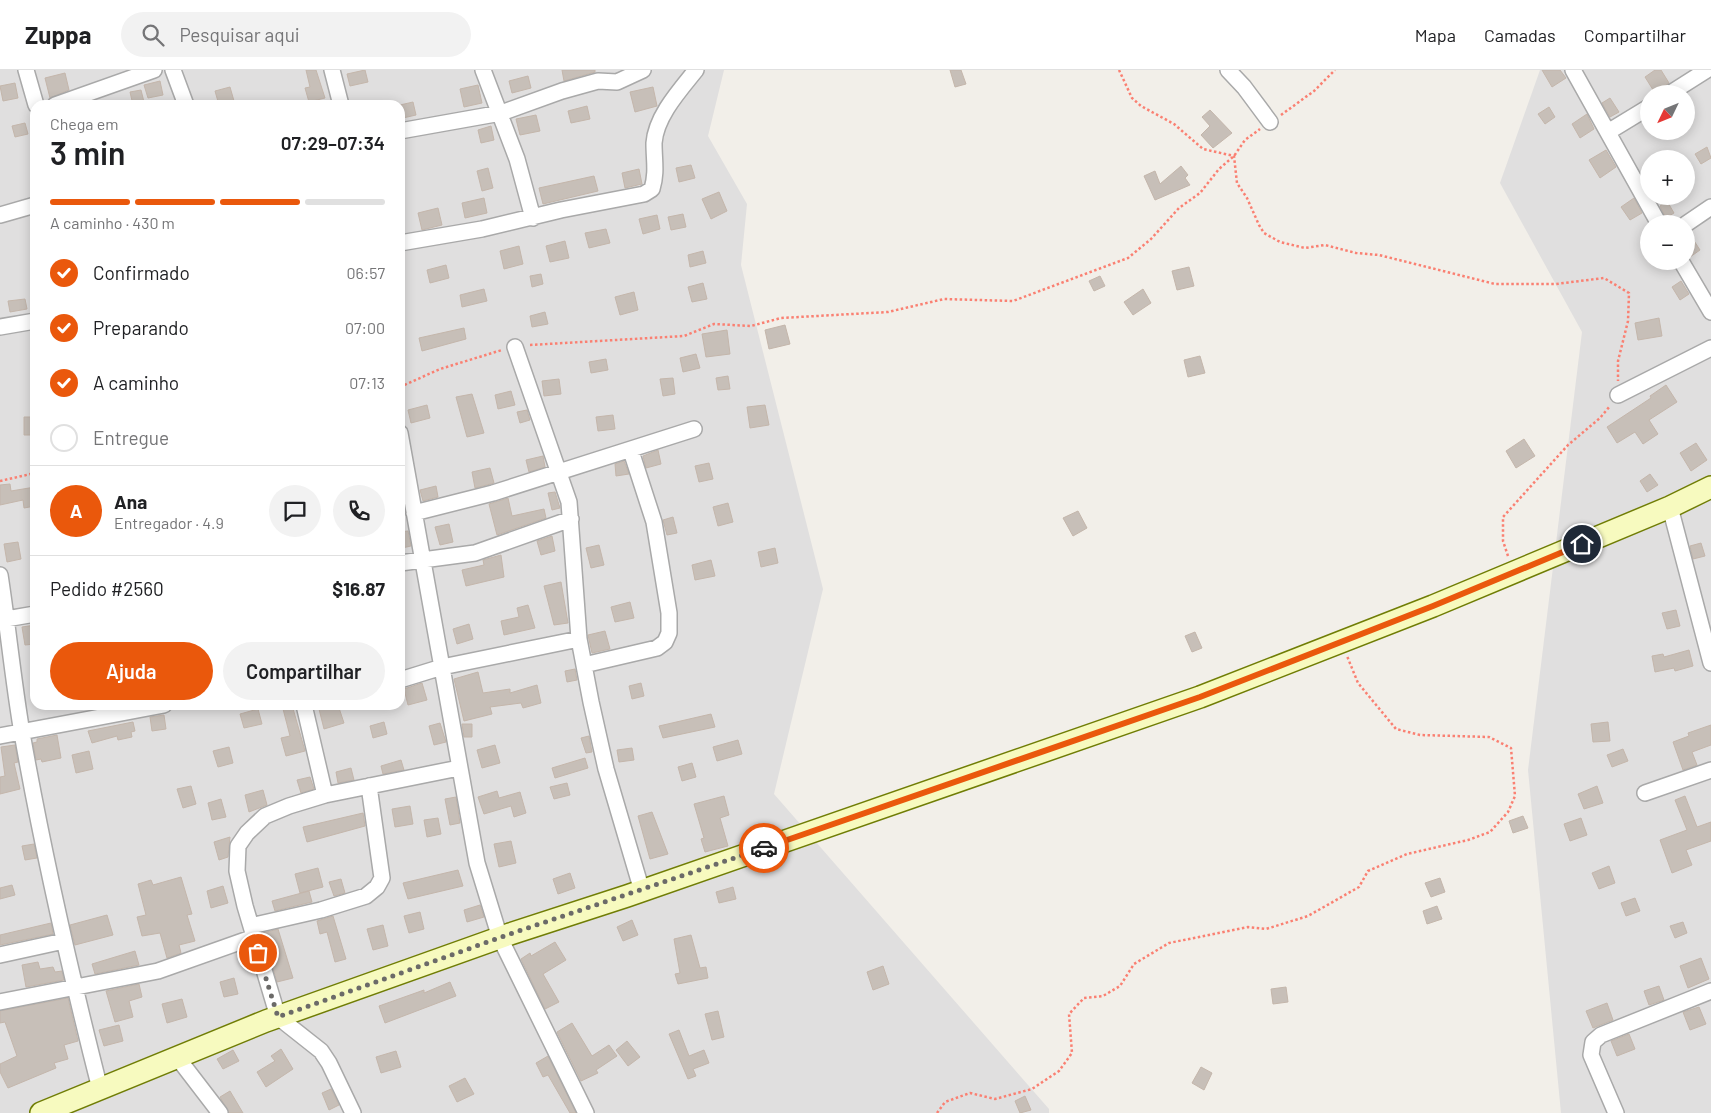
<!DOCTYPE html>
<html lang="pt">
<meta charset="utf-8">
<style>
:root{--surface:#fff;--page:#f2f2f2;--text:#202124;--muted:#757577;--line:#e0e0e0;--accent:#ea580c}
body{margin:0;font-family:Barlow,sans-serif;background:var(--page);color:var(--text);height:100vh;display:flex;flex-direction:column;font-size:19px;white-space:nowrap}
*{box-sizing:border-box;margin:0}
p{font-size:16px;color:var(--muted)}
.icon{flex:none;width:28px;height:28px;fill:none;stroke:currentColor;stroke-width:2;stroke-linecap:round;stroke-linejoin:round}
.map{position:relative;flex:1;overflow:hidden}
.panel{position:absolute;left:30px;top:30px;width:375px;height:610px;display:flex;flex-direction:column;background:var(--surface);border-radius:15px;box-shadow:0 2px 12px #0003}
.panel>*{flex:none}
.needle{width:32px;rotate:227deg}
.buttons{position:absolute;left:1640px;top:15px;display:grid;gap:10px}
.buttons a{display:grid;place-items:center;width:55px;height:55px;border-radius:50%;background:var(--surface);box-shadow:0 2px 12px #0003;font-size:25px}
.pin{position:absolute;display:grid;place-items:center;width:42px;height:42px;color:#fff;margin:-21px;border:2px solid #fff;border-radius:50%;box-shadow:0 1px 5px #0007}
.courier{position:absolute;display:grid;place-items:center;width:50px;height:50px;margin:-25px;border:4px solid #ea580c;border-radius:50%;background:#fff;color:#222;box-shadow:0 1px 6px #0007}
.overview em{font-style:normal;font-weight:600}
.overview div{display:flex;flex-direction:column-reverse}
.overview{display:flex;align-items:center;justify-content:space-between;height:85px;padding:0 20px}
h1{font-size:32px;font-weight:600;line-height:38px}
.bar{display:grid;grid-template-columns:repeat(4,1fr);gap:8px 5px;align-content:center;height:60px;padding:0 20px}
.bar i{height:6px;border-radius:4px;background:var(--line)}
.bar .active{background:var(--accent)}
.bar p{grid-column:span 4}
.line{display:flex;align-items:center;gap:12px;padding:0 20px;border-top:1px solid var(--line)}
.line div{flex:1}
.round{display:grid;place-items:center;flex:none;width:52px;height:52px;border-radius:26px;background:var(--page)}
ol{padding:0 20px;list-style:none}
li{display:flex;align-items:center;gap:15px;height:55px}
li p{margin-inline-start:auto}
li .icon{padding:5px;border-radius:50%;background:var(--accent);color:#fff;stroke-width:4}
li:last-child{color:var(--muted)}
li i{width:28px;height:28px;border:2px solid var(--line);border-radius:50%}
.cta{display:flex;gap:10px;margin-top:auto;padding:10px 20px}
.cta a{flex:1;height:58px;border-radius:30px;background:var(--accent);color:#fff;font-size:20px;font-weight:600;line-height:58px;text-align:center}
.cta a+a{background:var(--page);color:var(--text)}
header{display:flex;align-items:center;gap:30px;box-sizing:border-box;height:70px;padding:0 25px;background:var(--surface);border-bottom:1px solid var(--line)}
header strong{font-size:24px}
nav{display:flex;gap:28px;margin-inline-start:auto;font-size:18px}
.search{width:350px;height:45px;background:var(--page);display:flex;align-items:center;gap:12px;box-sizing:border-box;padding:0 18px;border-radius:28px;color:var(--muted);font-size:19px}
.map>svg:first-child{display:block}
</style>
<header>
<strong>Zuppa</strong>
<div class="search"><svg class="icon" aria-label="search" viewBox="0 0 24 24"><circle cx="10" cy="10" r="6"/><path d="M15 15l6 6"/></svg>Pesquisar aqui</div>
<nav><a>Mapa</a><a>Camadas</a><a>Compartilhar</a></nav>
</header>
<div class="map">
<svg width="1711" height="1043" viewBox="0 0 1711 1043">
<rect width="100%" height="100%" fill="#f2efe9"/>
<path fill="#e0dfdf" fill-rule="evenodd" d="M0 0H724L708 66 747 134 741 195 823 519 774 724 1049 1039V1043H0ZM35 35H400V635H35Z
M1540 0H1711V1043H1561L1528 700 1582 262 1500 113ZM1649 24H1686V61H1649ZM1649 89H1686V126H1649ZM1649 154H1686V191H1649Z"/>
<path fill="#c7bfb8" stroke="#c4b6ab" d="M306 0H316L325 28 309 32 305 18 310 17Z
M365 0 368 12 350 16 347 4Z
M562 0H595V2L564 11Z
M950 0H961L966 14 955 17Z
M1542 0H1560L1566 8 1552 17Z
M1655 0H1661L1669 13 1655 23 1645 7Z
M65 3 69 20 50 28 45 8Z
M528 6 531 18 512 23 509 11Z
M160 11 163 25 148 28 144 15Z
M15 13 18 28 3 31 0 16Z
M478 15 482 33 464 37 460 19Z
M230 17 234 31 219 35 215 21Z
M653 17 657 36 635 42 630 22Z
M141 20 144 32 133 35 130 22Z
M1610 28 1619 42 1610 47 1602 33Z
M413 32 416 45 403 48 400 35Z
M587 36 590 49 571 53 568 41Z
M1549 37 1555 47 1545 54 1538 44Z
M1210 40 1232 63 1213 78 1201 65 1210 56 1202 47Z
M1587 44 1594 59 1580 68 1572 54Z
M536 45 540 61 520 65 516 49Z
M25 53 28 64 15 67 12 56Z
M491 56 494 70 481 73 478 60Z
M1707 77 1711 88 1701 94 1695 84Z
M1606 80 1616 97 1600 108 1589 90Z
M691 95 695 108 679 112 676 98Z
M1181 96 1188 105 1185 108 1190 115 1155 130 1144 106 1155 101 1160 114Z
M488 98 493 118 482 121 477 101Z
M639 99 642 114 625 118 622 103Z
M594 106 598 121 543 134 539 118Z
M719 122 727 141 711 149 702 129Z
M484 128 487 143 465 148 462 133Z
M1634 128 1642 143 1630 150 1621 137Z
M1667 131 1674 143 1666 148 1660 136Z
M438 138 442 155 422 160 418 143Z
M683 144 686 157 671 160 668 147Z
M657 145 660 159 643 164 639 149Z
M606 159 610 173 589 178 585 163Z
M1686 163H1689L1700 180 1690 187 1686 183Z
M565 171 569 188 550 192 546 176Z
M519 176 523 194 504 199 500 181Z
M703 181 706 193 690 197 688 185Z
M446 195 449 208 430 213 427 200Z
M1189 197 1194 216 1177 220 1172 201Z
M541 204 543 214 532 217 530 206Z
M1100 206 1105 216 1094 221 1089 211Z
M1681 211 1689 224 1680 230 1672 217Z
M703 213 707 229 692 232 688 217Z
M484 219 487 231 462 237 460 225Z
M1143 219 1151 233 1133 245 1124 232Z
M634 222 638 240 620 245 615 227Z
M25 229 27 239 10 242 8 231Z
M545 242 548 254 532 257 530 246Z
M1659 248 1662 266 1638 270 1635 253Z
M785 255 790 274 769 279 765 260Z
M464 258 466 269 422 281 419 268Z
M727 260 730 284 706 287 702 264Z
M696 284 700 298 683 302 680 288Z
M1200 286 1205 303 1188 307 1184 290Z
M606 289 608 300 591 303 589 292Z
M728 306 730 319 718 320 716 308Z
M673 308 675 324 663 326 660 309Z
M559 309 561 324 544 326 542 311Z
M1666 315 1677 332 1649 350 1658 364 1643 374 1635 362 1617 373 1607 357 1651 328 1650 326Z
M511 321 515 335 498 339 495 325Z
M472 324 484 363 467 367 456 327Z
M427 335 430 348 411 353 408 340Z
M765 335 769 355 750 358 747 337Z
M527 340 530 350 520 353 517 342Z
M613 345 615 359 598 361 596 347Z
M24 347H35V365H24Z
M1524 369 1535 386 1516 398 1506 381Z
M1696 373 1707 390 1691 401 1680 383Z
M658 380 661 394 646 398 643 386Z
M543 386 545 397 529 402 526 390Z
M624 391 629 404 616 406 615 394Z
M709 393 713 409 699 412 695 396Z
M490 398 494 413 475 418 472 402Z
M1650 404 1658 415 1647 422 1640 411Z
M10 414 11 421 35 417V436L24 438 23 430 0 435V415Z
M436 416 438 427 423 431 420 420Z
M555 422 560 438 552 440 548 423Z
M508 428 512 446 544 439 546 448 497 465 489 434Z
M728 433 733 452 718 456 713 437Z
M1078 441 1087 458 1073 466 1063 448Z
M673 447 677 463 667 465 663 450Z
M449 454 453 472 440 475 435 457Z
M408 461 411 476 402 478 400 462Z
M552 466 555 481 541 485 537 471Z
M18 472 21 489 7 492 4 474Z
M1701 473 1705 486 1693 489 1690 476Z
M599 475 604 495 591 498 586 478Z
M775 478 778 493 761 497 758 482Z
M501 485 504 507 466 516 462 500 484 495 483 490Z
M711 490 715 506 695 510 692 495Z
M561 512 568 553 554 555 544 516Z
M630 532 634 548 615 552 611 537Z
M528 535 535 558 504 565 501 551 519 547 517 538Z
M1676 540 1680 556 1667 559 1662 543Z
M469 554 473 569 457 574 453 559Z
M35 555V574L25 575 22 557Z
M605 561 610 579 592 583 588 565Z
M1195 562 1202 578 1192 582 1185 566Z
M1689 580 1693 596 1675 601 1674 598 1655 602 1652 586 1663 584 1664 587Z
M575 599 577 610 567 612 565 601Z
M478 602 483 623 510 619V623L537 615 541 633 523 638 521 633 490 637 492 644 464 651 454 609Z
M422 613 427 630 408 635 404 619Z
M641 613 644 626 632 629 629 616Z
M282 635H292L305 681 286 686 281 668 290 666Z
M318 635H338L344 653 324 659Z
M258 639 262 654 244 658 240 644Z
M711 644 715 657 663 668 659 656Z
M164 645 166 659 152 661 150 647Z
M133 652 135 661 131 662 132 667 118 670 117 666 92 673 88 661Z
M384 652 387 664 373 668 370 656Z
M1608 652 1610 671 1593 672 1591 654Z
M440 653 446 672 434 675 429 656Z
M462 654H472V667H464Z
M1711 655V675L1692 682 1697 695 1683 700 1673 672 1689 666 1688 663Z
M57 665 61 688 42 692 41 689 36 690 33 673 37 672V669Z
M589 666 592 682 586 683 581 668Z
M738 670 742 684 717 691 713 677Z
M15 675 18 692 14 693 20 719 0 724V707L5 706 1 677Z
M495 675 500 693 482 698 477 680Z
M229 677 233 693 218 697 213 681Z
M632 678 634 690 619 692 617 680Z
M1623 679 1628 691 1612 697 1607 685Z
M89 681 93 699 76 703 72 685Z
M585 688 588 698 555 708 552 698Z
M401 690 404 700 383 704 381 696Z
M692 693 696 707 682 711 678 697Z
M351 698 354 710 338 713 336 702Z
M310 707 314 719 301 723 297 710Z
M567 713 570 725 554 729 550 717Z
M191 716 196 734 183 738 177 719Z
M1597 716 1603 733 1584 739 1578 724Z
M263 720 267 735 249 742 245 725Z
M497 721 499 728 520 722 526 743 514 747 511 736 484 744 478 727Z
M724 726 729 745 720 748 728 776 705 782 701 769 704 768 694 734Z
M1685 726 1697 757 1711 752V771L1686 780 1692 795 1672 803 1660 770 1687 760 1675 730Z
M456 727 460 753 450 755 445 729Z
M221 729 226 747 212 750 208 733Z
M410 736 413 754 395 757 392 739Z
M652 742 668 784 650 789 638 746Z
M363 743 365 756 307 772 303 757Z
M1523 746 1528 758 1513 763 1509 751Z
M438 748 441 764 427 767 424 750Z
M1581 748 1587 765 1570 771 1564 754Z
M230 767 228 787 219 790 214 772Z
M511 771 516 793 499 797 494 774Z
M34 774 37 788 25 790 22 776Z
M1609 796 1615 813 1599 819 1592 803Z
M318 798 323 817 300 823 295 804Z
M458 800 463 816 408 829 403 813Z
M570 803 575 818 558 824 553 809Z
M181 807 192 844 187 845 195 871 179 875 181 883 167 888 160 863 142 866 137 847 146 845 138 814 151 810 153 815Z
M1440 808 1445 822 1431 827 1425 813Z
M341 809 345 823 334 826 329 812Z
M12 815 15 825 0 829V818Z
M223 816 228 833 211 838 207 821Z
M733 817 736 829 719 833 716 822Z
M309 821 312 832 275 841 272 831Z
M1635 828 1640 841 1626 846 1621 833Z
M480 835 484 847 467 852 464 840Z
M1437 836 1442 849 1427 854 1423 841Z
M420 842 424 859 409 863 404 846Z
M107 845 113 865 75 875 70 855Z
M333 846 346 889 335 892 327 862 320 864 317 851Z
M632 850 638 865 623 871 617 857Z
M1683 852 1687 863 1675 868 1670 856Z
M51 853 53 864 0 875V865Z
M383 855 388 876 373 880 367 859Z
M278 859 293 908 277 912 263 863Z
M691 865 700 898 706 897 708 908 678 914 675 904 680 903 674 869Z
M555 872 566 890 543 904 559 932 545 939 521 889 530 883 531 886Z
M135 881 139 895 95 904 92 894Z
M1701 888 1709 909 1688 918 1680 896Z
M38 892 40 899 53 897 55 902 62 901 64 910 26 917 22 895Z
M883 896 889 914 873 920 867 902Z
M234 908 238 924 224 927 220 912Z
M450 912 456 926 385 953 379 936 424 920V923Z
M139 914 142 927 129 931 133 947 115 952 106 921Z
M1659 916 1664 930 1649 935 1644 921Z
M1286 917 1288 932 1273 934 1271 919Z
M68 928 78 971 64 975 68 989 54 993 56 998 8 1018 0 1002V994L17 986 5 952 0 953V941Z
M182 929 187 947 167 953 162 934Z
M1607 933 1613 950 1593 958 1586 941Z
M1699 937 1706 954 1690 960 1683 942Z
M718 941 724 967 712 970 705 944Z
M572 953 592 986 609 975 617 986 596 1000 598 1003 581 1011 557 962Z
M119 955 123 971 104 976 99 960Z
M679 960 689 986 704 980 709 993 693 999 696 1006 688 1009 669 964Z
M1629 964 1635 979 1617 986 1611 971Z
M627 971 640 987 628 996 616 980Z
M281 979 293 999 266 1017 257 1002 275 991 271 986Z
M233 980 239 991 223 999 217 989Z
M396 981 401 997 381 1003 376 987Z
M548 986 576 1043H570L548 1005 543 1007 536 993Z
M1201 997 1212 1003 1204 1020 1192 1013Z
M465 1008 474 1024 457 1032 449 1016Z
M331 1019 339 1035 329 1040 322 1023Z
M230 1021 243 1043H229L220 1027Z
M1025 1026 1031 1040 1020 1043 1015 1031Z"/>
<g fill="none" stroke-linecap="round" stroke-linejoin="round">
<g stroke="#a9a9a9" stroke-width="18">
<path id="minor" d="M26 0 36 35
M173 0 186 35
M332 0 341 35
M483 0 517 89 533 148
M1228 0 1244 17 1270 52
M1573 0 1659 154
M1669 24 1707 0
M55 35 154 0
M400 61 501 43 562 21 598 11 617 12 643 0
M1608 62 1649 37
M0 145 35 135
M1686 154 1711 137
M400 173 482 159 561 140 644 124 652 119C657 102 654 91 654 73 656 46 680 20 696 0
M1681 191 1711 242
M0 257 35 251
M515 277 569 432 579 569 591 632 606 699 642 821
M1618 325 1711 278
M400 363 477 793 500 868 586 1043
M1670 437 1711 593
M414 443 493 423 694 359
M400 493 475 483 571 449
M0 505C8 557 13 610 22 663 43 782 70 901 100 1019
M0 550 35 544
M584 595 657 578 665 572 669 563V543L654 452 631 381
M400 610 442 597 579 569
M304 635 325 725
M0 666 164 635
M1645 723 1711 700
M251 856 321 840 366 826 377 817 382 808 369 716
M0 885 64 871
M0 932 158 901 254 867
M177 987 220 1043
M353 1043 329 993 321 981 278 947 245 836 237 801 238 776 247 763 265 746 289 736 325 725 459 698
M1616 1043 1591 985 1593 972 1601 965 1711 921"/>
</g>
<g stroke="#707d05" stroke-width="24">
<path id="secondary" d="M41 1043 266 951 510 864 627 826 1200 627 1433 536 1670 437 1711 417"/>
</g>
<path stroke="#fa8072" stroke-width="2.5" stroke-dasharray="2.5 2.5" stroke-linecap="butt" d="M1119 0 1132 28 1141 36 1174 54 1203 79 1234 86 1237 113 1247 128 1259 155 1264 163 1280 172 1305 178 1325 175 1356 183 1379 185 1495 214H1556L1604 208 1629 223 1628 251 1618 291V311
M1281 45 1314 21 1335 0
M530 275 684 266 714 254 751 256 781 248 888 242 944 229 1013 231 1128 188 1151 169 1179 138 1200 123 1219 99 1234 86 1245 70 1260 59
M400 317 440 299 502 280
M0 411 35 403
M1508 486 1503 471V447L1568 375 1600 348 1610 336
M937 1043 945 1032 970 1023 995 1029 1032 1019 1059 1001 1072 983 1069 944 1084 928 1103 926 1120 916 1134 894 1169 873 1248 857 1266 859 1308 846 1359 817 1368 801 1407 784 1468 770 1490 762 1508 742 1515 726 1511 678 1489 667 1420 665 1396 659 1358 613 1347 586"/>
<use href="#minor" stroke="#fff" stroke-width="15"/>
<use href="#secondary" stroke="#f7fabf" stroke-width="21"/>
</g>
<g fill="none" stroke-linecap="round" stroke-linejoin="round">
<path stroke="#6b6a68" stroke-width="5" stroke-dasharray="0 9" d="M258 883 278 947 510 864 764 778"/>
<path stroke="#ea580c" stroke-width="6" d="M764 778 1200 627 1433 536 1582 474"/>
</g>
</svg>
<div class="buttons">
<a><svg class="needle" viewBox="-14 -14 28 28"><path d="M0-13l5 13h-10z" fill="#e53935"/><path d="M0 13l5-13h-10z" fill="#757577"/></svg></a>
<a>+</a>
<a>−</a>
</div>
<div class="pin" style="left:258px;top:883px;background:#ea580c"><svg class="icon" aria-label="bag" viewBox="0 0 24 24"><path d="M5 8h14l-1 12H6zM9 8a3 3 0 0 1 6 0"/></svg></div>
<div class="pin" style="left:1582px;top:474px;background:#1f2937"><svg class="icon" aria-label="home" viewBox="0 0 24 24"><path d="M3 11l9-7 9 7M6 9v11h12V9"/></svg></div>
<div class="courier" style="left:764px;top:778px"><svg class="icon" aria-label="car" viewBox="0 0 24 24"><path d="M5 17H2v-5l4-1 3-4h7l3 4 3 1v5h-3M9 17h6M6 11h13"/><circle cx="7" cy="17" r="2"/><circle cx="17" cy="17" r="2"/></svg></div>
<section class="panel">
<div class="overview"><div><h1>3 min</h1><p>Chega em</p></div><em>07:29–07:34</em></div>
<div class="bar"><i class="active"></i><i class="active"></i><i class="active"></i><i></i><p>A caminho · 430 m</p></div>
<ol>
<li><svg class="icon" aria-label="check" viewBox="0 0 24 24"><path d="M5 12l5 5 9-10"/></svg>Confirmado<p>06:57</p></li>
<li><svg class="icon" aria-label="check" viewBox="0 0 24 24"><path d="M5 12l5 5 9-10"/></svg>Preparando<p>07:00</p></li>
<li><svg class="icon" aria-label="check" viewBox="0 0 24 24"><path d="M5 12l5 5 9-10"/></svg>A caminho<p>07:13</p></li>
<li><i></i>Entregue</li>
</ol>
<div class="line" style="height:90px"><b class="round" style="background:var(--accent);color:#fff">A</b><div><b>Ana</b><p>Entregador · 4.9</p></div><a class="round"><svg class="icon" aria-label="chat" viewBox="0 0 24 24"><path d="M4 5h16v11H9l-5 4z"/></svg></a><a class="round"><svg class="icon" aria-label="phone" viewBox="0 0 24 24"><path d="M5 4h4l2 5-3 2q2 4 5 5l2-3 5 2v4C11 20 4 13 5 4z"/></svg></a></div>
<div class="line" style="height:65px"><div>Pedido #2560</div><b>$16.87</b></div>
<div class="cta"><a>Ajuda</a><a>Compartilhar</a></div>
</section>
</div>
